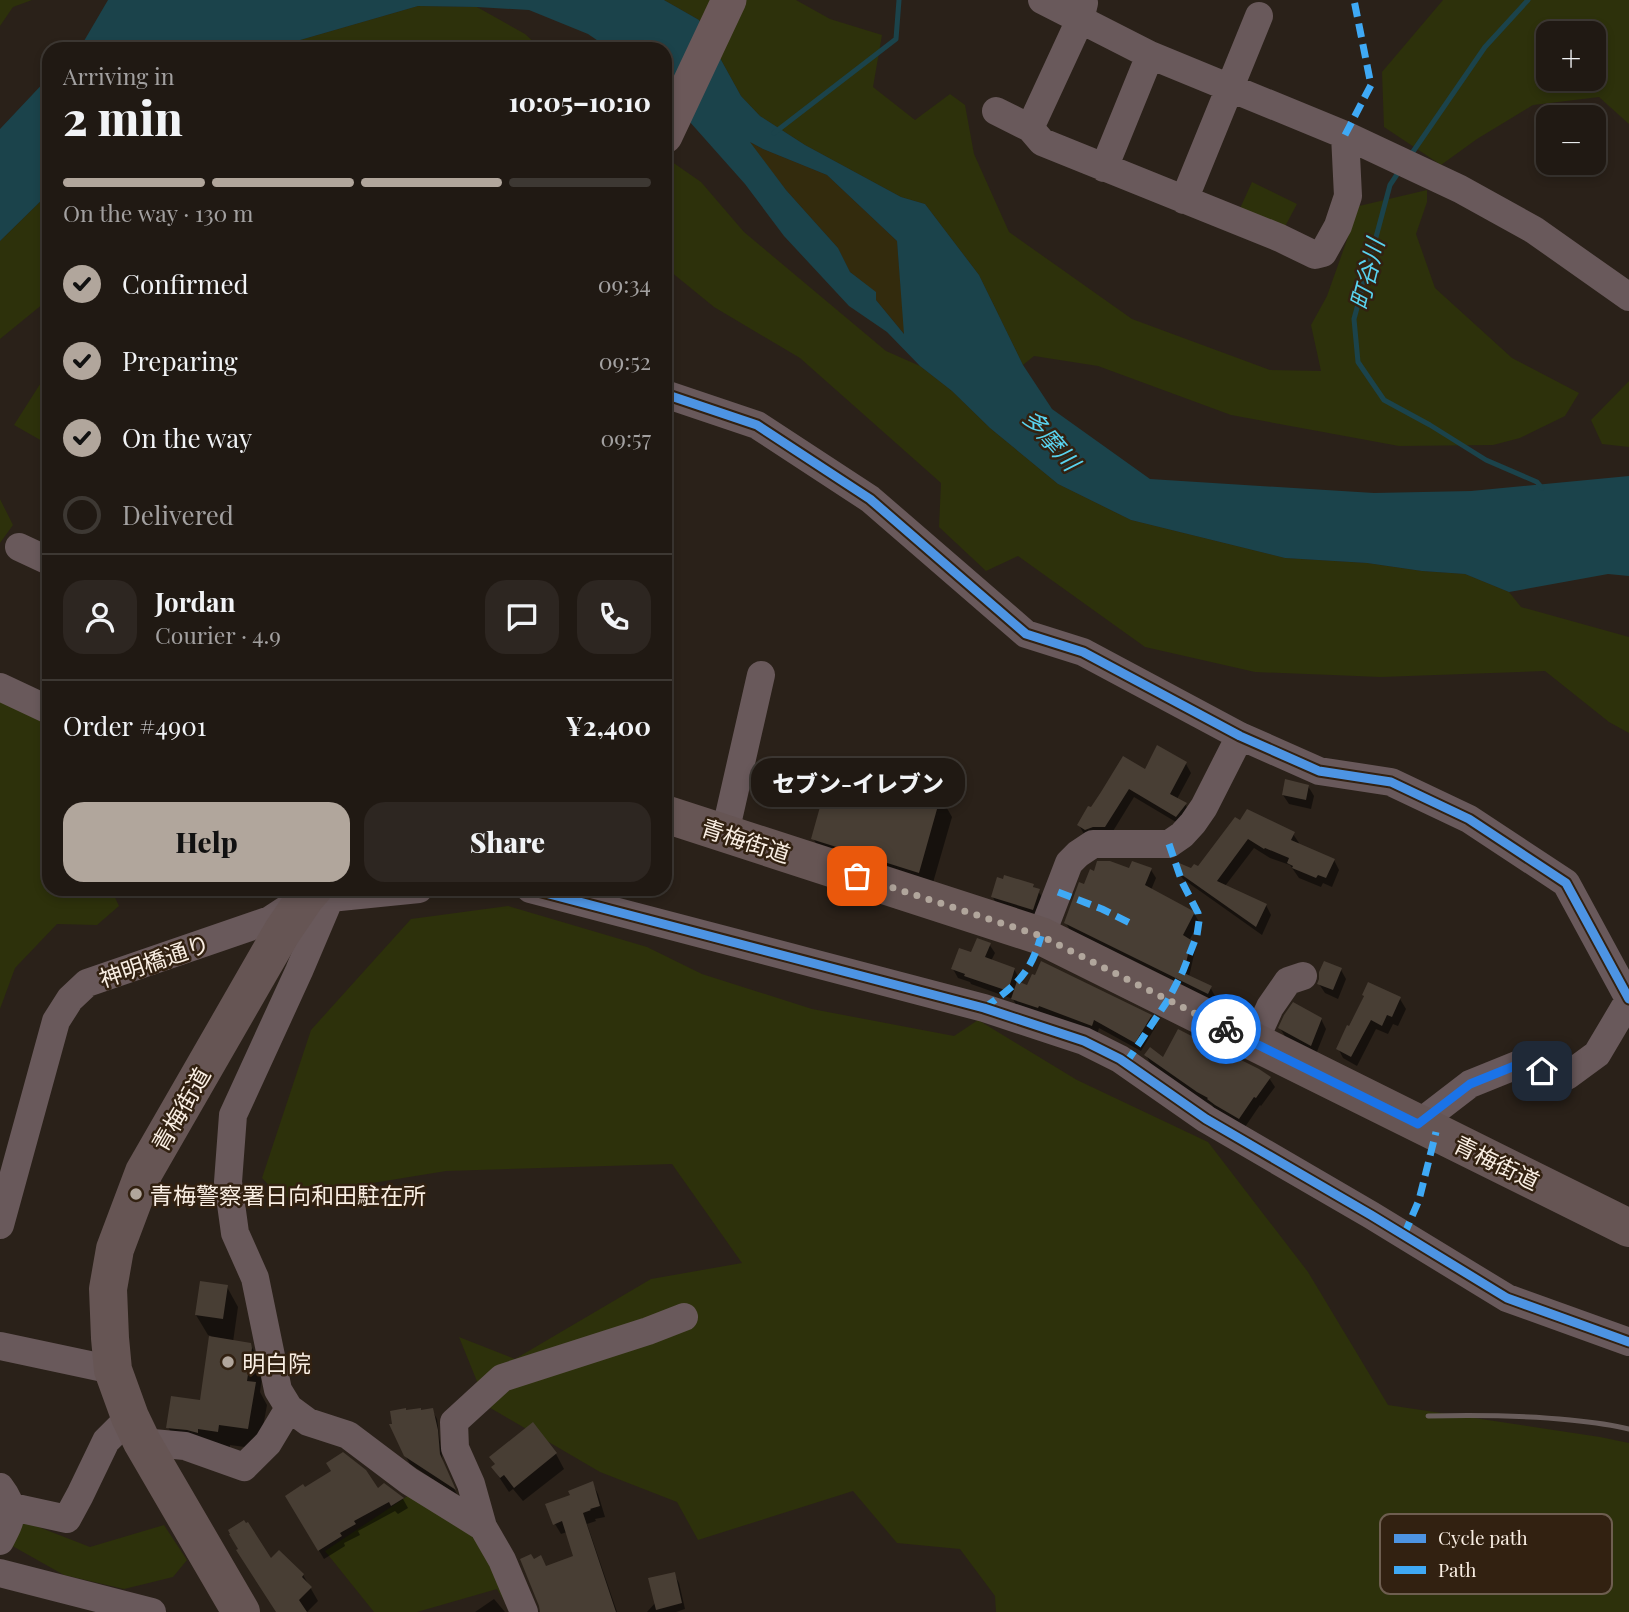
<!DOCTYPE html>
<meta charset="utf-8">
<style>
:root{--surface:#201913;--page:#2d2621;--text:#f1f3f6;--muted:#a2a0a0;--line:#3d3833;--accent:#b1a69c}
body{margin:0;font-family:"Playfair Display","Noto Sans JP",serif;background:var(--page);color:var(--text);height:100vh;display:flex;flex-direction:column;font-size:26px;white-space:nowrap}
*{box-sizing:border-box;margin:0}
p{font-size:23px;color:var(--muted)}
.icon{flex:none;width:38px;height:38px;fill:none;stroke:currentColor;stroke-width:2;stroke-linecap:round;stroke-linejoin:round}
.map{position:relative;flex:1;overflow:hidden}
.sheet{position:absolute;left:42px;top:42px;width:630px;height:854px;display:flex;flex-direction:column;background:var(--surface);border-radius:21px;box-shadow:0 4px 10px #0003,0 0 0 2px var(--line)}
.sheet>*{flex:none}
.buttons{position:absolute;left:1536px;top:21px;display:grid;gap:14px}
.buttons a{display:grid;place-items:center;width:70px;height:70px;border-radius:14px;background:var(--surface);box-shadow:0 4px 10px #0003,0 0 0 2px var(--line);font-size:35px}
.pin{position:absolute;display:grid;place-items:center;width:60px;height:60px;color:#fff;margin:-30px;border-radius:14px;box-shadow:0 4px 10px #0006}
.courier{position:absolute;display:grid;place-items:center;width:70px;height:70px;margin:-35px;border:5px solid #1a73e8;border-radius:50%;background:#fff;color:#222;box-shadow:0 2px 9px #0007}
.bubble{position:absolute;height:49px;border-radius:21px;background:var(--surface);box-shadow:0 4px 10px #0003,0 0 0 2px var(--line);font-size:23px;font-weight:800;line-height:49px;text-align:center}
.summary em{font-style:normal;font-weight:800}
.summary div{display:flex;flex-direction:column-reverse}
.summary{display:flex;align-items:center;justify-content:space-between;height:119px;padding:0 21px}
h1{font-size:46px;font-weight:800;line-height:52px}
.bar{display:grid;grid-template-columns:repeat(4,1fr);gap:10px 7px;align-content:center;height:84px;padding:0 21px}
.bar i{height:9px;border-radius:5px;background:var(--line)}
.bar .on{background:var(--accent)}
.bar p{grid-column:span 4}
.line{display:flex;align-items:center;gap:18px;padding:0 21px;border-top:2px solid var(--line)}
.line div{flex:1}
.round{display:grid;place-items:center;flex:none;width:74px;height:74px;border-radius:21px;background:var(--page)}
ol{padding:0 21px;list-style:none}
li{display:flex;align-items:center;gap:21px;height:77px}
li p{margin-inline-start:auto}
li .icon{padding:7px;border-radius:50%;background:var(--accent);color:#111;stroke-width:4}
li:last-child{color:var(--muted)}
li i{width:38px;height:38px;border:4px solid var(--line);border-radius:50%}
.button{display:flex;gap:14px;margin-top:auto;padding:14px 21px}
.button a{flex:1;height:80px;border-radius:21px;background:var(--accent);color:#111;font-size:28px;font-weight:800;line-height:80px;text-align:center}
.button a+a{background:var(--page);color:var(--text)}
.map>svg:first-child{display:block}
</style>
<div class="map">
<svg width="1629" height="1612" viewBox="0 0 1629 1612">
<rect width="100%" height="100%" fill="#2a2119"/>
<path fill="#2d310b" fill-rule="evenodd" d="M0 0H32L13 7 0 26Z
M664 0H796L830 19 882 35 873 87 915 120 950 94 965 105 974 154 1009 232 1132 319 1270 370 1321 371 1311 325 1327 296 1359 206 1427 190V202L1416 234 1435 288 1512 358 1579 393 1565 416 1520 438 1493 445 1399 446 1231 415 1098 366 1034 356 1023 365 979 275 925 204 901 197 805 145 760 116 741 96 699 20Z
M1443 0H1629V124L1599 97 1533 105 1477 139 1441 165 1384 127 1382 72ZM1549 33H1594V79H1549Z
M418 6 477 7 525 34 541 49H269Z
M665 157 701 182 744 232 886 351 920 366 952 391 990 428 1058 484 1131 520 1285 558 1367 563 1422 571 1465 574 1509 592 1521 607 1629 637V733L1609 722 1545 671 1381 677 1255 672 1145 647 1018 556 986 571 939 527 941 483 800 358 714 307 665 267Z
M1252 182 1297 204 1281 234 1237 215Z
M49 193V299L0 339V241Z
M49 370V445L14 425Z
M1629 381V447L1602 444 1591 420Z
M0 499 13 525 0 543Z
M0 699 49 722V889H111L119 906 97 925 57 924 15 968 0 1009Z
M508 906 647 947 702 974 812 1009 954 1036 978 1020 1077 1080 1208 1142 1308 1272 1388 1405 1600 1437 1629 1443V1612H996L995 1596 960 1549 897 1543 853 1491 698 1540 677 1502 600 1472 487 1406 459 1337 515 1359 651 1279 742 1263 672 1164 446 1171 281 1198 262 1178 311 1030 411 919Z
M415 1491 476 1527 511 1612 497 1589 417 1612H374L325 1551Z
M0 1512 90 1547 164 1525 187 1560 173 1577 124 1589 64 1575 0 1539Z"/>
<path fill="#332b0d" d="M748 141 763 149 827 175 897 241 905 335 876 300 875 292 850 272 838 248 786 190Z"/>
<path fill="#1b434b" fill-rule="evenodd" d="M108 0H664L699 20 741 96 760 116 805 145 901 197 925 204 979 275 1023 365 1052 409 1150 479 1374 493 1471 491 1629 476V576L1608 574 1509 592 1465 574 1422 571 1367 563 1285 558 1131 520 1058 484 990 428 952 391 920 366 887 332 849 306 784 236 745 184 665 94V49H610L588 34 529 10 477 7 418 6 269 49H76L84 41ZM750 142 763 149 827 175 897 241 904 334 876 300V292L850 272 838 248 786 190Z
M49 77V193L0 241V129Z"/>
<path fill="#0007" d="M1186 764 1191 773 1177 799 1185 804 1190 813 1181 825 1134 797 1110 836 1084 834 1079 825 1145 772Z
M1308 786 1314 796 1311 809 1289 804 1283 795Z
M940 796 952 817 930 893 825 859 813 838Z
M1235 819 1293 834 1299 843 1298 845 1334 860 1339 870 1332 887 1323 883 1321 887 1299 878 1290 865 1270 858 1254 848 1225 886 1266 905 1271 915 1262 935 1183 879 1177 870H1191L1198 869Z
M1130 870H1151L1156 878 1151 890 1194 913 1199 922 1189 941 1195 950 1189 977 1210 987 1215 996 1212 1002 1071 932 1066 923 1085 886Z
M1033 886 1035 890 1038 891 1044 900 1038 919 998 906 992 896Z
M989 944 995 953 991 961 1014 969 1019 978 1018 983 1151 1017 1156 1026 1141 1051 1099 1028 1097 1035 1018 1009 1013 999 971 984 970 982 958 978 953 969Z
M1341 970 1346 979 1338 999 1325 993 1319 984Z
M1369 984 1400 999 1406 1009 1398 1026 1393 1024 1388 1034 1376 1029 1357 1066 1343 1058 1338 1048 1350 1029Z
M1321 1019 1326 1029 1316 1054 1286 1038 1280 1028Z
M1146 1055 1269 1078 1275 1087 1261 1106 1260 1105 1245 1127 1214 1109 1212 1105 1204 1101 1151 1065Z
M227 1287 238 1307 233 1342 250 1344 262 1365 263 1370 260 1392 267 1405 259 1449 230 1445 229 1452 180 1448 168 1427 201 1402 211 1336 208 1335 196 1315Z
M432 1410 437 1419 443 1464 457 1495 410 1464 405 1455 421 1412Z
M533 1425 556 1454 564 1469 523 1501 513 1489 509 1492 493 1468Z
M592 1483 598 1494 605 1517 595 1519 596 1521 587 1524 617 1612H542L533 1561 546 1568 575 1557 567 1532 561 1534 555 1524 572 1496Z
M304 1489 377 1490 403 1499 408 1508 398 1514 395 1511 358 1531 360 1535 344 1543 345 1546 324 1559 287 1497Z
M271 1561 303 1575 318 1601 307 1612H277Z
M674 1574 679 1583 685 1609 676 1612H647L656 1602Z
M494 1599 505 1612H475Z"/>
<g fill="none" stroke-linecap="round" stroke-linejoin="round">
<path stroke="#1b434b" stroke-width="5" d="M774 133 896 39 899 0
M1410 156 1485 47 1528 0
M1400 170 1390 185 1354 319 1358 362 1384 400 1430 425 1486 460 1537 482 1542 488"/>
</g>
<path fill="#483e34" d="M1157 745 1187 762 1170 794 1187 803 1176 817 1129 789 1105 827H1093L1085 830 1077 825 1088 806 1091 807 1101 792 1123 756 1145 769Z
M832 764 941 795 919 873 811 839Z
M1285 779 1309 785 1306 800 1282 795Z
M1247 809 1295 832 1291 840 1335 859 1326 878 1318 875 1316 878 1292 868 1293 866 1287 863 1289 858 1265 848 1264 849 1248 839 1217 881 1267 904 1256 927 1175 870 1179 863 1191 868 1194 864 1198 866 1235 817 1240 820Z
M1097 861H1110L1129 868 1132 861 1152 868 1145 885 1195 912 1183 935 1191 940 1184 973 1212 986 1208 994 1064 923 1079 882 1084 884 1090 869 1094 871Z
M1004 875 1034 884 1033 887 1040 889 1033 910 991 897 997 877 1003 879Z
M977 938 991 943 985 957 1015 968 1008 991 964 976 965 974 951 969 959 948 971 952Z
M1041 961 1152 1015 1135 1043 1094 1020 1092 1026 1039 1006 1038 1008 1011 999 1017 981 1027 985 1032 974 1035 975Z
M1324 961 1342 968 1333 990 1317 984 1319 979V972Z
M1368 982 1401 997 1392 1017 1387 1015 1382 1026 1371 1020 1351 1057 1336 1049 1347 1025 1349 1026 1364 996 1362 995Z
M1293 1002 1322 1018 1311 1046 1278 1028 1284 1015Z
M1178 1029 1215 1048V1047L1259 1069 1271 1077 1256 1098 1254 1097 1239 1119 1215 1105 1207 1099 1208 1098 1197 1092 1144 1055 1150 1047 1163 1057Z
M200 1281 228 1285 223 1319 195 1315Z
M209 1336 251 1343 252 1348 247 1381 256 1382 248 1429 219 1425 218 1432 198 1429V1433L187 1430 166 1428 171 1396 200 1400Z
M406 1408V1410L421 1408V1410L433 1408 438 1430 440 1454 456 1490 404 1456 389 1424H392L390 1411Z
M533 1422 557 1453 514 1488 504 1475 500 1478 491 1467 495 1464 489 1457Z
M343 1452 366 1470 378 1488 384 1483 404 1498 391 1506 389 1502 354 1521 356 1524 340 1533 342 1536 318 1551 285 1496 303 1484 305 1487 331 1471 326 1463Z
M593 1481 600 1506 590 1509 591 1510 583 1513 616 1612H540L539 1606 520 1559 531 1554 534 1559 541 1555 546 1566 573 1556 562 1521 553 1525 545 1504 570 1495 568 1491Z
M244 1520 246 1523 248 1522 271 1558 279 1550 304 1574 302 1577 312 1587 299 1600 307 1612H276L236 1550 238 1549 229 1534H230L228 1530Z
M675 1572 682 1603 656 1610 648 1578Z"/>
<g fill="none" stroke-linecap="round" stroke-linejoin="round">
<path stroke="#69595b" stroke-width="28" d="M1042 0 1150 55 1345 135 1460 189 1534 230 1629 297
M996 111 1030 128 1042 142 1280 238 1315 255 1323 253 1338 226 1348 196 1345 135
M1030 128 1080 20 1084 3
M1104 168 1150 55
M1184 200 1259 16
M665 394 757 425 870 499 1026 634 1083 652 1240 736 1319 771 1391 782 1469 819 1566 883 1629 999
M19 547 49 561
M0 687 49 710
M725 833 761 675
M530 889 984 1008 1084 1041 1120 1059 1206 1119 1371 1215 1507 1298 1629 1342
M313 898H330L419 889
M330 898 299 971 233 1115 228 1182 235 1233 255 1278 278 1390 289 1408 308 1422 348 1435 409 1481 483 1527 502 1560 524 1612
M1041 936 1069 863 1078 854 1093 844H1169L1182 835 1193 823 1204 807 1240 736
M1254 1042 1270 1007 1288 981 1303 976
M1418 1124 1470 1084 1517 1065 1567 1076 1597 1054 1629 1000
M0 1225 56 1021 70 999 87 983 270 920 296 903
M0 1346 113 1370
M142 1442 185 1446 244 1467 268 1443 289 1408
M0 1487C17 1509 12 1518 0 1541
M12 1507 67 1519 80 1495 106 1441 130 1417
M483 1527 471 1484 455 1448 454 1422 502 1378 648 1331 684 1317
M0 1573 152 1612"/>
<path stroke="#6b5859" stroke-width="35" d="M665 136 729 0"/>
<path stroke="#665554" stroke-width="38" d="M665 814 1041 936 1629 1228
M241 1612 142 1442 130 1417 113 1370 110 1338 108 1289 115 1249 144 1172 282 932 305 898 313 889"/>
<path stroke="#695d5b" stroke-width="5" d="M1428 1416C1475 1415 1522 1415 1570 1420 1590 1422 1609 1424 1629 1429"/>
<path stroke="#3fa9f5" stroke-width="7" stroke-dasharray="14 7" stroke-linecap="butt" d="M1345 135 1371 85 1354 0
M1058 892 1102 909 1130 923
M984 1008C1016 985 1030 975 1041 936
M1126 1063 1168 1000 1183 971 1197 935 1199 921 1198 913 1182 882 1169 844
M1404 1235 1419 1200 1436 1132"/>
<g stroke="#322111" stroke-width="13">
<path id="cycleway" d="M665 394 757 425 870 499 1026 634 1083 652 1240 736 1319 771 1391 782 1469 819 1566 883 1629 999
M530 889 984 1008 1084 1041 1120 1059 1206 1119 1371 1215 1507 1298 1629 1342"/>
</g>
<use href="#cycleway" stroke="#4d94e3" stroke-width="9"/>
</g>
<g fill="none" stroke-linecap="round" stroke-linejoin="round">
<path stroke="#b1a69c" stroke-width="7" stroke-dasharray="0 12.6" d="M857 876 1041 936 1226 1029"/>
<path stroke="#1a73e8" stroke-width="9" d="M1226 1029 1418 1124 1470 1084 1517 1065 1542 1071"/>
</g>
<g fill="#b1a69c" stroke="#322111" stroke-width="2.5">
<circle cx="136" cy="1194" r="7"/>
<circle cx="228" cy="1362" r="7"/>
</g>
<g text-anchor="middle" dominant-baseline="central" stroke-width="5" stroke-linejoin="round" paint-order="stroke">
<g font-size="23" fill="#f9eee3" stroke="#322111">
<text transform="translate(746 840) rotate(18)">青梅街道</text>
<text transform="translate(154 960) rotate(-19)">神明橋通り</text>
<text transform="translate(180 1109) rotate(-60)">青梅街道</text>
<text transform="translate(1497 1162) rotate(26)">青梅街道</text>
</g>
<g font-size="23" fill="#f9eee3" stroke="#322111" text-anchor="start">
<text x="150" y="1194">青梅警察署日向和田駐在所</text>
<text x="242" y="1362">明白院</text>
</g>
<g font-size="24" font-style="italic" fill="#59d3ef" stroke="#322111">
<text transform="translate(1366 274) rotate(-76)">町谷川</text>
<text transform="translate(1052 439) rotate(49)">多摩川</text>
</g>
</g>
<rect x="1380" y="1514" width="232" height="80" rx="10" fill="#322111" stroke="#6e5e50" stroke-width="2"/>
<rect x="1394" y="1534" width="32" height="9" fill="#4d94e3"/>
<rect x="1394" y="1566" width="32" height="8" fill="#3fa9f5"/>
<g font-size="19" fill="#f9eee3">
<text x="1438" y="1545">Cycle path</text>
<text x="1438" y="1577">Path</text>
</g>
</svg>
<div class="buttons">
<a>+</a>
<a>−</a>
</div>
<div class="pin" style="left:857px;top:876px;background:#ea580c"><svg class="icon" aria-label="bag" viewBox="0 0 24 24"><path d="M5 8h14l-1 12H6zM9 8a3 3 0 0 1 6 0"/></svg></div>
<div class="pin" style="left:1542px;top:1071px;background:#1f2937"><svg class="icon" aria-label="home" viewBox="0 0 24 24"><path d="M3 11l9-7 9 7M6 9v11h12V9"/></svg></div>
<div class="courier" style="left:1226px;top:1029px"><svg class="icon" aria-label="bike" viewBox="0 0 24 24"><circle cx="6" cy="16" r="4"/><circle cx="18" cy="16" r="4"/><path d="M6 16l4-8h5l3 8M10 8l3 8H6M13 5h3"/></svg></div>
<div class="bubble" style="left:751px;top:758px;width:214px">セブン-イレブン</div>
<section class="sheet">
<div class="summary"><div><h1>2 min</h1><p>Arriving in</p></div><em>10:05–10:10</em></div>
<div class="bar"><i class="on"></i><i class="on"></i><i class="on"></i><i></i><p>On the way · 130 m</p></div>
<ol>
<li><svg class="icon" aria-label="check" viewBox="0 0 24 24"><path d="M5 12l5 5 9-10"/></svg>Confirmed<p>09:34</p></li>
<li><svg class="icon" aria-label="check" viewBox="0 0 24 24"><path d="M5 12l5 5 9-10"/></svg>Preparing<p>09:52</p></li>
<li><svg class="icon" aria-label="check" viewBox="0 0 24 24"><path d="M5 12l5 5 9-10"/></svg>On the way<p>09:57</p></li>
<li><i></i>Delivered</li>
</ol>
<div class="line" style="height:126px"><a class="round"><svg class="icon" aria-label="person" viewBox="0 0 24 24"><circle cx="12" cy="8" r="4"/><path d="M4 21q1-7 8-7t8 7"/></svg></a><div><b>Jordan</b><p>Courier · 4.9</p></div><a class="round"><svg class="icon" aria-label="chat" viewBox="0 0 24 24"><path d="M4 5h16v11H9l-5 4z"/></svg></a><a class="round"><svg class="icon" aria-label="phone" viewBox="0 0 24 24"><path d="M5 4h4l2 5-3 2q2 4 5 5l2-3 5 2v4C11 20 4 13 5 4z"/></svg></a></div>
<div class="line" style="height:91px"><div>Order #4901</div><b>¥2,400</b></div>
<div class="button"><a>Help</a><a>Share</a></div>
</section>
</div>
